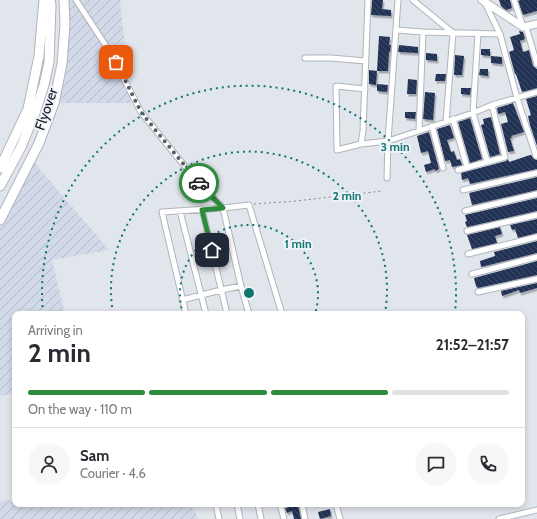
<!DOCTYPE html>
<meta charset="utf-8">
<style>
:root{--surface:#fff;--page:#f7f7f7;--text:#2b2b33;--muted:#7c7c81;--line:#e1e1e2;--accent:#2e8b3c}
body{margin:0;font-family:Cabin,sans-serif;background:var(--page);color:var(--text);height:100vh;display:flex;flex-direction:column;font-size:15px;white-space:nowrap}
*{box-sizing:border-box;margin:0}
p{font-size:13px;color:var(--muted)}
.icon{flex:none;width:22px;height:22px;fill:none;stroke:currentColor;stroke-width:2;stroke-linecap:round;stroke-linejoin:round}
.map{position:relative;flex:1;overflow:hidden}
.side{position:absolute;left:12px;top:311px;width:513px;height:196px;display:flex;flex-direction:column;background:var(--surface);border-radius:8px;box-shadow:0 2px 6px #0003}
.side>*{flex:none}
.pin{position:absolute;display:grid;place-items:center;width:34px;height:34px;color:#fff;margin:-17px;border-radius:8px;box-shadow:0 2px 6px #0006}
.courier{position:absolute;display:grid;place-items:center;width:40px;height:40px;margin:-20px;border:3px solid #2e8b3c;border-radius:50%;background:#fff;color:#222;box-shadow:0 1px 5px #0007}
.headline em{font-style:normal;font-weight:700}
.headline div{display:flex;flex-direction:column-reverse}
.headline{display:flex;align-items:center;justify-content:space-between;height:68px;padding:0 16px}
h1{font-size:26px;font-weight:700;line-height:30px}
.bar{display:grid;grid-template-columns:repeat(4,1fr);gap:6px 4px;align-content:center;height:48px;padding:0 16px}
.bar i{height:5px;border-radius:3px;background:var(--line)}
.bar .on{background:var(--accent)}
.bar p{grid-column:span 4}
.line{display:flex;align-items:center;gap:10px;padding:0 16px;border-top:1px solid var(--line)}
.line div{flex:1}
.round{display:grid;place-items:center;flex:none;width:42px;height:42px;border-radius:21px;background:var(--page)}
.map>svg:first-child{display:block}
</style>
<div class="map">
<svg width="537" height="519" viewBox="0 0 537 519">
<defs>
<pattern id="industrial-furrows" width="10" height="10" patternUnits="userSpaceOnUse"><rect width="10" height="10" fill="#d2d9e8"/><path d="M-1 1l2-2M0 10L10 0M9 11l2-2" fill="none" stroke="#b3b9c6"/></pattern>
<pattern id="building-back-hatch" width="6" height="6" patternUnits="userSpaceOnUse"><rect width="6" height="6" fill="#233354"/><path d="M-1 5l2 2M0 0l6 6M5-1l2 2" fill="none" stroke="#414e68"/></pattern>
<filter id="shadow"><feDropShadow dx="1.5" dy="2.5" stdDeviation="0" flood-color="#0004"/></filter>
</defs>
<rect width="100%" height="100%" fill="#e1e5ec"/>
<path fill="url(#industrial-furrows)" d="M62 0H120L131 103H51L62 29Z
M33 161 109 250 52 260 65 314H15V393L0 396V227Z
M5 500 15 501V504H44L88 508 110 504H191L198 519H0V502Z"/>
<path fill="url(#building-back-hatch)" filter="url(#shadow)" d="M372 0H383L382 9 391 10V16L371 15Z
M499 0H510L512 8 506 10 501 6Z
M520 0H537V11L523 15 518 1Z
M519 31 523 32 525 39 520 41 523 52 529 50 533 66 537 69V88L522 92 516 74H515L509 52 514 50 510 37 520 34Z
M379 36 390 37 389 45H391L390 52H389L388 71H377Z
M399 45 418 47V53L398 52Z
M481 49H490V56L481 55Z
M426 53 437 54V61L426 60Z
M455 55 464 56 462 75H454Z
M491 56 502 57V64L491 63Z
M480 69H488V76L479 75Z
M369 70 377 71 376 85 369 84Z
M436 74H446L445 81H435Z
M408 79 417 80 416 94H407Z
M377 84 388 85 387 92 377 91Z
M461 88H471L470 95 461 94Z
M425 92 435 93 433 120 423 119Z
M537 96V146L530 125 528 116 531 115 526 99Z
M513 103 524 132 511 136 512 138H510L514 151 508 152 501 124 508 122 505 112 498 114 497 108Z
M405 112H416L415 119 405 118Z
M491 117 500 154 490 157 481 125 484 124 483 119Z
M470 118 482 159 470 163 458 122Z
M450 125 454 138 447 140 451 152 454 151 457 160 460 159 462 165 452 167 450 160 445 161 437 129Z
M429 132 439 169 435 171V169L426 172 424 165 431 163 428 151 421 153 417 136Z
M530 155H531L534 159 537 160V169L470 184 468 178 462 180 461 173 506 161 508 159 509 162Z
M537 177V190L472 205 469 193Z
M537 198V211L467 227 465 222 467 221 465 215Z
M537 219V233L518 238 515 229 512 230 510 225Z
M500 227 502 234 495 236 497 243 472 249 467 235Z
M537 241V253L481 267 480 261 495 256 494 252Z
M537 261V275L478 288 476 286 474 278Z
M537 283V288L520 293 519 290 502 296 501 291Z
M298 505 301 519H294L292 511 287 513 285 508Z
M330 509 331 516 320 519 318 512Z"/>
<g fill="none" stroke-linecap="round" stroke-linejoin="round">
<g stroke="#b0b4bb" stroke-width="7">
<path id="street" d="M76 0 110 52 141 112 178 158 201 185 223 208 241 286 249 314
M368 0 363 131 361 144 388 141 387 178
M398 0 388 141 473 113 492 105 537 92
M413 0 453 33 446 122
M514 0 523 27
M485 3 500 34 517 98 536 156H537
M526 27 537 64
M396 30 423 32 500 34
M478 33 473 113 487 161
M305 58H331L366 61
M453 119 467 167
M432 126 443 168
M419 130 423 32
M361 144 337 150 336 86 365 89
M458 170 505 157 492 105
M463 190 537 173
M202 209 227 314
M180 211 206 314
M465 211 537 194
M467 231 537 215
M468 254 537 237
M472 274 537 257
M478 292 537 279
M182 300 221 290 241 286
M186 314 162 212 223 208 249 205 282 314
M216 504 219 519
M237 504 240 519
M258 504 261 519
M280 504 284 519
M302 504 305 519
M336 504 340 519
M499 519 537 510"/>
</g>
<g stroke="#b0b4bb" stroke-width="9">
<path id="secondary" d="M482 0 523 27 537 24"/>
</g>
<g stroke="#b0b4bb" stroke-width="11">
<path id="highway" d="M0 168 28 109 39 56 44 0
M0 186 21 147 35 113 44 85 49 62 51 5 50 0
M0 220 39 143 54 103 62 64 65 25 64 0"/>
</g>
<path stroke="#84878c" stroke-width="1" stroke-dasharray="2 3" stroke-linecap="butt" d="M254 204 296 201 382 191"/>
<use href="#street" stroke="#fff" stroke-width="5"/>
<use href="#secondary" stroke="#fff" stroke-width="7"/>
<use href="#highway" stroke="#fff" stroke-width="9"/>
</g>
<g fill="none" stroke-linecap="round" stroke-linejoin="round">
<path stroke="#5b5d62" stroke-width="4" stroke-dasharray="0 7.2" d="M116 62 141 112 153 127 199 183"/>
<path stroke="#2e8b3c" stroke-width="5" d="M199 183 223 208 202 210 212 250"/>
</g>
<g fill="none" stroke="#0f766e" stroke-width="2" stroke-dasharray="2 4">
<path d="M183 314A69 69 0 1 1 315 314"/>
<path d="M113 313A138 138 0 1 1 385 313"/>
<path d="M43 313A207 207 0 1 1 455 313"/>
</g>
<g text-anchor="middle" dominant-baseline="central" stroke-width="4" stroke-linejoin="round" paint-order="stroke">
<g font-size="14" fill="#131417" stroke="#eef2fa">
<text transform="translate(46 109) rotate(-71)">Flyover</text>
</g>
</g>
<circle cx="249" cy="293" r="6" fill="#0f766e" stroke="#eef2fa" stroke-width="2"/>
<g font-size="12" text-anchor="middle" font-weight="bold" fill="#0f766e" stroke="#eef2fa" stroke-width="4" stroke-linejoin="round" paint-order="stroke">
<text x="395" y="151">3 min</text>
<text x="347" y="200">2 min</text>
<text x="298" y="248">1 min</text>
</g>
</svg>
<div class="pin" style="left:116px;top:62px;background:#ea580c"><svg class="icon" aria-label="bag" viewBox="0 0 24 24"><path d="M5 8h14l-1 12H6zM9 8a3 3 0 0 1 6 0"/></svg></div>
<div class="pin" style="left:212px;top:250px;background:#1f2937"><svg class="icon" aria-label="home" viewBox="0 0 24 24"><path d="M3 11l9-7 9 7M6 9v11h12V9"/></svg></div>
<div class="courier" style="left:199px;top:183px"><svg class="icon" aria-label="car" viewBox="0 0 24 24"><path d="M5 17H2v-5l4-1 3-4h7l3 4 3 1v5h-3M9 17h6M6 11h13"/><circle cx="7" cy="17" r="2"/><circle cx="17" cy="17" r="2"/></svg></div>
<section class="side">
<div class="headline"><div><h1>2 min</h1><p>Arriving in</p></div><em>21:52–21:57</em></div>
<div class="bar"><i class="on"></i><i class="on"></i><i class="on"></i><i></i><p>On the way · 110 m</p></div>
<div class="line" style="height:72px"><a class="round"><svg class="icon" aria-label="person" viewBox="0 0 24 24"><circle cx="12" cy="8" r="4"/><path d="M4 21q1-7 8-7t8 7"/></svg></a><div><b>Sam</b><p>Courier · 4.6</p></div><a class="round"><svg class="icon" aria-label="chat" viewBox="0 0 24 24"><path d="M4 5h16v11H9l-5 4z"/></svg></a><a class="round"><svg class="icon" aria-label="phone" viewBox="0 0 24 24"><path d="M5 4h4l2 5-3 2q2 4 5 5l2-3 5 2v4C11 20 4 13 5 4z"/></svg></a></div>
</section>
</div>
